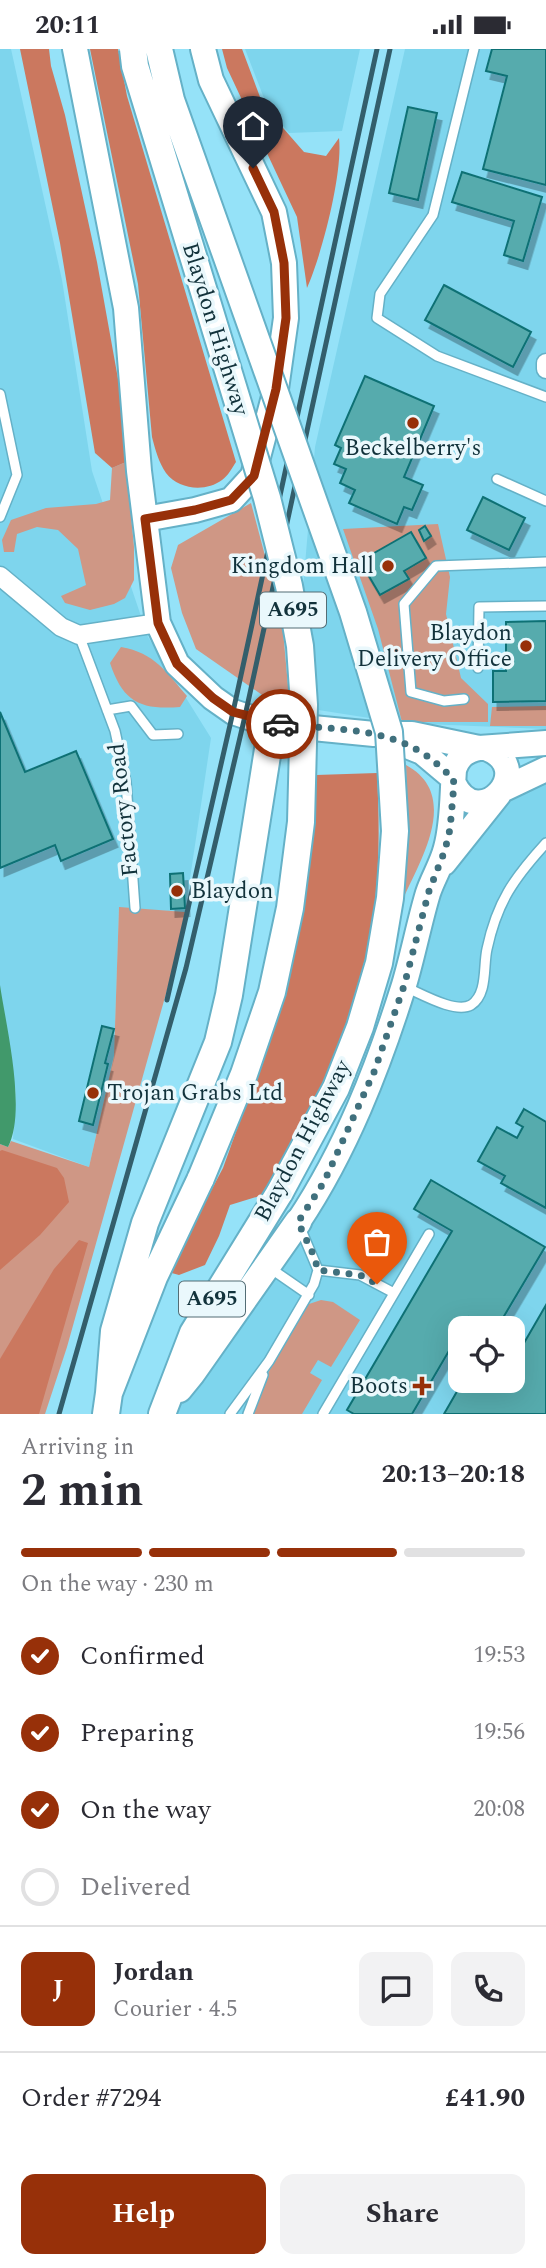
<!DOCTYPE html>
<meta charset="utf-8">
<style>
:root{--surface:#fff;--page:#f2f2f3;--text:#2b2b33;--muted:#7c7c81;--line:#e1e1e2;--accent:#973009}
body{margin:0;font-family:Spectral,serif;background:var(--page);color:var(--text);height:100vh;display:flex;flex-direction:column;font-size:26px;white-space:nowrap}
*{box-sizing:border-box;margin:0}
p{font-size:23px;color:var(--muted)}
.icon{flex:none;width:38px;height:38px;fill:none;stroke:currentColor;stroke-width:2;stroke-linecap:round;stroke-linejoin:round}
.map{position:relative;height:1365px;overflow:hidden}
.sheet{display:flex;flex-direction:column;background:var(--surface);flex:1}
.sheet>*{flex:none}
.buttons{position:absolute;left:448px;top:1267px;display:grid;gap:14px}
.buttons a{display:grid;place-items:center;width:77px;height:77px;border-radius:14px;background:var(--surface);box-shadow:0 7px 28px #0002;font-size:35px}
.pin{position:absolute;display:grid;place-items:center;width:60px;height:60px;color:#fff;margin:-72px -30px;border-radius:50% 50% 50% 0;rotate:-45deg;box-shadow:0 0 7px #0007}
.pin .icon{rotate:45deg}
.courier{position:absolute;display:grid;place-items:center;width:70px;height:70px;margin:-35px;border:5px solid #973009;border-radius:50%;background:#fff;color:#222;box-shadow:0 2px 9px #0007}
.head em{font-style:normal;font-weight:700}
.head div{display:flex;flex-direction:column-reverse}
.head{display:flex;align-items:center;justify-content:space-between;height:119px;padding:0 21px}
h1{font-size:46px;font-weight:700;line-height:52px}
.bar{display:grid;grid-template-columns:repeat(4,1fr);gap:10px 7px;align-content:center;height:84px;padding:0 21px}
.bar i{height:9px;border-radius:5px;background:var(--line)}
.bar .selected{background:var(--accent)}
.bar p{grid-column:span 4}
.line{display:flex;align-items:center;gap:18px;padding:0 21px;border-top:2px solid var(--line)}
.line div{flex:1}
.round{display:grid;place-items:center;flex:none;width:74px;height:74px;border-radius:14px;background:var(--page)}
ol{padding:0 21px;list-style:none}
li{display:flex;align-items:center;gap:21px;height:77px}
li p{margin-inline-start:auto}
li .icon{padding:7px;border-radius:50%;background:var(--accent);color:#fff;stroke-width:4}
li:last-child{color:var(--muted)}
li i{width:38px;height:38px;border:4px solid var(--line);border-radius:50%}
.primary-button{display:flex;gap:14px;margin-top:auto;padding:14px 21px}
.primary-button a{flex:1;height:80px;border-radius:14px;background:var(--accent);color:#fff;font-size:28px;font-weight:700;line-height:80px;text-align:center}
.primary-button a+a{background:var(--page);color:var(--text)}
.status{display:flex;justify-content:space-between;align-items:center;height:49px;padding:0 35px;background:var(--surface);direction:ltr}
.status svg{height:19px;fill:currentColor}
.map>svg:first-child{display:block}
</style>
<div class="status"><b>20:11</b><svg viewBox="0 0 49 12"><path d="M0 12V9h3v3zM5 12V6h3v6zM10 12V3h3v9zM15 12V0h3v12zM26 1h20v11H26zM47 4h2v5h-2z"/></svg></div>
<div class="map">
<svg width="546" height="1365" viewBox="0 0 546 1365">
<defs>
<filter id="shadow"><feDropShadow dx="4.5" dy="8" stdDeviation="0" flood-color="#0004"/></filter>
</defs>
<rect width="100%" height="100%" fill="#95e2f8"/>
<path fill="#7ed5ed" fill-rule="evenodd" d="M0 0H11L62 231 92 422 148 588 211 689 185 863 119 859 114 1007 89 1118 13 1090 16 1044 0 939Z
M245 0H360L342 82 289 84 267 57Z
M405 0H546V680L401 674 293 657 315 398Z
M546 720V1365H162L324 1133 429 842 470 784ZM460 1279H513V1332H460Z"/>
<path fill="#cf9785" d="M126 413 134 498V531L125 549 114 555 90 561 65 554 61 547 86 536 78 500 58 481 37 478 17 485 14 503H4L2 491 11 471 46 459 96 455 110 451 112 419Z
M251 454 282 571 290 659 268 650 196 600 182 564 171 519 178 496Z
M438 475 450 528 446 565 461 629 488 655V673H402L378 580 343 480Z
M121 598C155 604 166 623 187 647L180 658C140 661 123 653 110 614Z
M546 657V677H490L492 658Z
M406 716C461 746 421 810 403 850L408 790Z
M119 858 185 863 174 916 67 1298 45 1365H0V1095L8 1098 11 1092 89 1118 114 1007Z
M321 1251 333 1253 360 1271 331 1318 318 1311 310 1324 322 1331 302 1365H248L252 1355 303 1257Z"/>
<path fill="#cb785f" d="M20 0H49L51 17 65 66 97 213 120 341 126 413 112 419 95 404 60 194Z
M90 0H118L127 47 236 413C232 419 228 427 222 431 206 443 179 441 166 424 159 414 155 400 152 388L138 235Z
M222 0H242L263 56 304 103 326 107 339 89C343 124 322 205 307 239L297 168 227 19Z
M377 724C379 767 380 809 375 852 366 945 314 1068 263 1146L230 1156 219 1187 205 1216 179 1226 168 1223 223 1119 278 966 294 901 312 801 316 726Z
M2 1101 57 1119 64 1129 69 1153 40 1186 0 1221V1102Z
M79 1191 88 1194 39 1365H0V1310L54 1220Z"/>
<path fill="#41996b" d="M0 936C6 977 27 1062 8 1098L0 1095Z"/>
<path fill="#57abad" stroke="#107174" stroke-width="2" filter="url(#shadow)" d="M492 0H546V136L483 120 507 27 486 22Z
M408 58 437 64 418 151 389 144Z
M462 123 542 148 523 212 504 206 514 172 452 153Z
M444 236 531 283 513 318 425 271Z
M365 327 434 357 404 428 423 436 412 461 404 458 397 475 349 454 355 441 340 434 346 420 334 415 341 399 335 396Z
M483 448 525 469 509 501 467 481Z
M425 477 431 487 424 492 419 481Z
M411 483 426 509 404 522 409 530 380 546 360 512Z
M546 572V652L493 653V622H506V573Z
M0 663 25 723 76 702 113 790 61 812 55 796 0 819Z
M183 824 185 859 171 860 170 825Z
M102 977 114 980 105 1014 108 1015 93 1076 79 1072Z
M524 1060 546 1073V1159L501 1134 505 1127 478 1112 497 1078 517 1089 523 1078 516 1074Z
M431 1131 545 1198 497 1279H489L469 1268 463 1279H460V1283L412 1365H354L347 1361 452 1182 414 1160Z
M546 1256V1365H444L463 1332H487L498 1338 502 1332H513V1313Z"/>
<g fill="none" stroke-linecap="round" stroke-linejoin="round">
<g stroke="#65b1c7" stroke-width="12">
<path id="service" d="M474 0 433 166 380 245 377 269 437 307 546 348
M0 345 17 426 0 468
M497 430 546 452
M79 586 115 682 126 733 135 859
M478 619 479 558 546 557
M464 650 444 652 411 643 404 555 436 517 546 513
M107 661 131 657 153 686 178 685
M405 938C420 944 455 965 471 956 488 945 483 917 487 900 497 853 514 829 546 794
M270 1219 309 1246
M318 1221 360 1226 394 1244
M230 1365 269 1312 314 1235 318 1221 299 1176
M248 1365 263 1326
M323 1365 429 1185"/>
</g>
<g stroke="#65b1c7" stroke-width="21">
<path id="minor" d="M546 314V320
M0 527 61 578 79 586 158 574"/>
</g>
<g stroke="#65b1c7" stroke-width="28">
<path id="secondary" d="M75 0 126 259 139 422 158 574 177 615 213 649 233 663 245 667 272 675 374 685H412L479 699
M145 470 195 461 231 451 253 427 276 340 286 269 284 214 274 163 211 31 203 0
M392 691 422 703 453 729
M454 735C479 785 539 720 486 699
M504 740 546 720
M444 814 499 745
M298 1173C346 1101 378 1019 404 936 413 906 419 874 428 844 433 829 442 815 446 799 453 773 452 747 454 721 458 708 465 702 479 699L546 694"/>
</g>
<g stroke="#65b1c7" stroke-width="30">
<path id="primary" d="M179 1340 192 1324 298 1173
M109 1344 114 1282 145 1174 218 993 229 946 272 675
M106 1365 109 1344 154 1228 201 1129
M162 1365 193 1284 280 1143"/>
</g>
<use href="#service" stroke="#fff" stroke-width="9"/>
<use href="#minor" stroke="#fff" stroke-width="18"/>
<use href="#secondary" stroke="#fff" stroke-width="24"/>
<use href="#primary" stroke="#fff" stroke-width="26"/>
<path stroke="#335e6b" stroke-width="5" d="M167 951 233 663 377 0
M59 1365 186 919 245 667 390 0"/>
<g stroke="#65b1c7" stroke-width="30" stroke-linecap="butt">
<path id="primary-bridge" d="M133 0 135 17 267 449 289 537 300 597 304 656 301 773 290 859 272 943 244 1025 201 1129
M159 0 171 51 353 563 389 683 395 782 390 849 379 914 360 978 336 1039 280 1143"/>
</g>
<use href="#primary-bridge" stroke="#fff" stroke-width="26"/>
</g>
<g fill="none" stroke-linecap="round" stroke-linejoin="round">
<path stroke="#40707d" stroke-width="7" stroke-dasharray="0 12.6" d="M281 675C326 680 379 678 419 702 432 709 442 720 453 729L454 735 450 780 445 801 429 842 404 937 374 1023 324 1133 298 1173 314 1207 318 1221 360 1226 377 1235"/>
<path stroke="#973009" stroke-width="9" d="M253 119 274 163 284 214 286 269 276 340 254 427 231 451 195 461 145 470 158 574 177 615 213 649 233 663 281 675"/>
</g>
<g fill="#973009" stroke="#eaf8fc" stroke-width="2.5">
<circle cx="413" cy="374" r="7"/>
<circle cx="388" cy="517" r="7"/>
<circle cx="526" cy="597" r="7"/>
<circle cx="177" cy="842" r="7"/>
<circle cx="93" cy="1044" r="7"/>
<path d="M418.5 1326.5h7v7h7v7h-7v7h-7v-7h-7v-7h7z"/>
</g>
<g text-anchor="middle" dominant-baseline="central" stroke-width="7" stroke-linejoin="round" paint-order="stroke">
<g fill="#eaf8fc" stroke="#536d75" stroke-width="2">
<rect x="260" y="543.5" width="66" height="35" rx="5"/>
<rect x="179" y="1232.5" width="66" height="35" rx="5"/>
</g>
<g font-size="21" font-weight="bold" fill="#12323b">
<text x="293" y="561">A695</text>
<text x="212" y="1250">A695</text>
</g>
<g font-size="23" fill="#12323b" stroke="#eaf8fc">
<text transform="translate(215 280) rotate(73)">Blaydon Highway</text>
<text transform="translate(124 761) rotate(-96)">Factory Road</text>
<text transform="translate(303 1092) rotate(-62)">Blaydon Highway</text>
</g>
<g font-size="23" fill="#12323b" stroke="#eaf8fc" text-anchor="end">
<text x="413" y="399" text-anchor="middle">Beckelberry's</text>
<text x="374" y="517">Kingdom Hall</text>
<text x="512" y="584">Blaydon<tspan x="512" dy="26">Delivery Office</tspan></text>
<text x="191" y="842" text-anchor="start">Blaydon</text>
<text x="107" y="1044" text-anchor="start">Trojan Grabs Ltd</text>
<text x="408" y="1337">Boots</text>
</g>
</g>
</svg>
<div class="buttons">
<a><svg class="icon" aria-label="locate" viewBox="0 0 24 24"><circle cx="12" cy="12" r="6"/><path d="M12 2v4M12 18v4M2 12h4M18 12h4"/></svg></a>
</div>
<div class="pin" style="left:377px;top:1235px;background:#ea580c"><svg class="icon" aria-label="bag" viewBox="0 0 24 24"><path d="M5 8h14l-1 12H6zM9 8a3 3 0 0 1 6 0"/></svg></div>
<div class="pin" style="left:253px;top:119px;background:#1f2937"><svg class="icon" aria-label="home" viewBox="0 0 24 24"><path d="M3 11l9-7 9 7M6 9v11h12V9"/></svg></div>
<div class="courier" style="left:281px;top:675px"><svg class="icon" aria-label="car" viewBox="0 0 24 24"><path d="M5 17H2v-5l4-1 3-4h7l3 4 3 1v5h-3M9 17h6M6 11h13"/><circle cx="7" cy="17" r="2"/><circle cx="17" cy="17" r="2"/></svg></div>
</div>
<section class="sheet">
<div class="head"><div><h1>2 min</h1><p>Arriving in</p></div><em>20:13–20:18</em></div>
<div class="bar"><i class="selected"></i><i class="selected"></i><i class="selected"></i><i></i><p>On the way · 230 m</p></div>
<ol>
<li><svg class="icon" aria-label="check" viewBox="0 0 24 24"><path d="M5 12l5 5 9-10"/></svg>Confirmed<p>19:53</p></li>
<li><svg class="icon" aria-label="check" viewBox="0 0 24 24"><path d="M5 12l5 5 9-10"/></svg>Preparing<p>19:56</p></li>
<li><svg class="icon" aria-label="check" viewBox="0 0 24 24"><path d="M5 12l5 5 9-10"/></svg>On the way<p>20:08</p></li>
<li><i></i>Delivered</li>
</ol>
<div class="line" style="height:126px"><b class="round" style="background:var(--accent);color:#fff">J</b><div><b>Jordan</b><p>Courier · 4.5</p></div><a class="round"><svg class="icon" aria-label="chat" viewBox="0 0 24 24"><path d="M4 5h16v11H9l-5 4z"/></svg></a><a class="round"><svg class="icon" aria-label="phone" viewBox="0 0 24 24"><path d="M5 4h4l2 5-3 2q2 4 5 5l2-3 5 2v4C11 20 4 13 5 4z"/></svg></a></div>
<div class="line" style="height:91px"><div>Order #7294</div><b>£41.90</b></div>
<div class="primary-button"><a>Help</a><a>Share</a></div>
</section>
